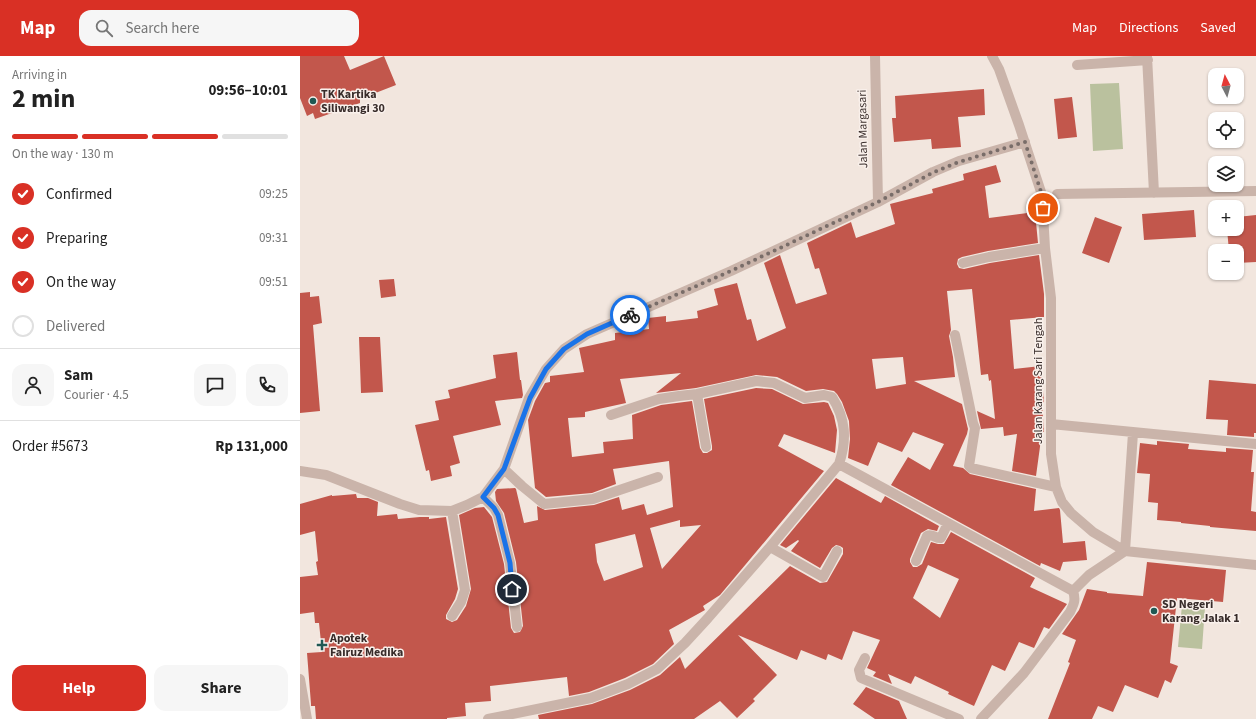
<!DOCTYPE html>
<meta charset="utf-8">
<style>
:root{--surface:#fff;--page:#f6f6f6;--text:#222;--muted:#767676;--line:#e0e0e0;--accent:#d93025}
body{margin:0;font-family:"Source Sans 3",sans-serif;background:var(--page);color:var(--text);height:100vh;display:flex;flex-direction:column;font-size:15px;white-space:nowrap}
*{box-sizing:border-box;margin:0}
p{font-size:13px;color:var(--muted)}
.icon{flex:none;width:22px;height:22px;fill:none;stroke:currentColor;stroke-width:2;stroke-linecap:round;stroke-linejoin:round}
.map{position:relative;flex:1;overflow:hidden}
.details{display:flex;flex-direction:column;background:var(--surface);width:300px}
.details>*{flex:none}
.needle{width:26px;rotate:354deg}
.tools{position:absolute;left:908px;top:12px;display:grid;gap:8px}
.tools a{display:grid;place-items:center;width:36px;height:36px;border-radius:8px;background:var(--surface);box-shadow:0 1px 3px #0004;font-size:20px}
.pin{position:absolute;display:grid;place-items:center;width:34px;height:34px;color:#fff;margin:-17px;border:2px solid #fff;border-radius:50%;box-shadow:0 1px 4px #0007}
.courier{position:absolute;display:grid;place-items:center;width:40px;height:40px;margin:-20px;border:3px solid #1a73e8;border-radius:50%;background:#fff;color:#222;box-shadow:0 1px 5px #0007}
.head em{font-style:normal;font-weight:700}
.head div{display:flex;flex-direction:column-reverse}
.head{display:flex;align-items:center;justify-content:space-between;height:68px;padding:0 12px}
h1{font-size:26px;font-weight:700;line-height:30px}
.bar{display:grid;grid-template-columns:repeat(4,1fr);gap:6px 4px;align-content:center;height:48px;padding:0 12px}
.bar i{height:5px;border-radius:3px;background:var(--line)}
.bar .on{background:var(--accent)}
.bar p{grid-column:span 4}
.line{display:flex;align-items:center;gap:10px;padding:0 12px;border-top:1px solid var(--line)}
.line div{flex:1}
.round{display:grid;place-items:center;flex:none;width:42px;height:42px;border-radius:12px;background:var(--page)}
ol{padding:0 12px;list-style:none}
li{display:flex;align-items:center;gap:12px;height:44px}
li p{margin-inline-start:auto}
li .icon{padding:4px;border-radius:50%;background:var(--accent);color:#fff;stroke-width:4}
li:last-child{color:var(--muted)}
li i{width:22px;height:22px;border:2px solid var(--line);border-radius:50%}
.primary-button{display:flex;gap:8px;margin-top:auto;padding:8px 12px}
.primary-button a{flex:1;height:46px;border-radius:12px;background:var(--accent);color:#fff;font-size:16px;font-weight:700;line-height:46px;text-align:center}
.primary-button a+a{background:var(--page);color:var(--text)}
header{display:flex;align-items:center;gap:24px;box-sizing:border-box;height:56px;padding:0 20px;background:var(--accent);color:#fff}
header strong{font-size:19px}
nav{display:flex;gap:22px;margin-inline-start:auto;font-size:14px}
.search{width:280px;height:36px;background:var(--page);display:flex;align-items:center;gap:10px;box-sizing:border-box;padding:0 14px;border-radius:12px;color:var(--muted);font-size:15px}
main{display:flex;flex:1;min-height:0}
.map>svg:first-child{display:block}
</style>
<header>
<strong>Map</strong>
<div class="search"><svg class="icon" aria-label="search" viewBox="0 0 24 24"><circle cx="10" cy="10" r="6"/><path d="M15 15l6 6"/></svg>Search here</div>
<nav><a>Map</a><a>Directions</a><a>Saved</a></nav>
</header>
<main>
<section class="details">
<div class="head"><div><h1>2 min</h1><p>Arriving in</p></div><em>09:56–10:01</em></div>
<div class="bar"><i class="on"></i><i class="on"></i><i class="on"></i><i></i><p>On the way · 130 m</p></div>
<ol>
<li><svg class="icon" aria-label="check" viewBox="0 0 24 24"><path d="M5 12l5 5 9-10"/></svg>Confirmed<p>09:25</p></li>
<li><svg class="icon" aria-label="check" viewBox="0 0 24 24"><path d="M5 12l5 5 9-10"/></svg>Preparing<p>09:31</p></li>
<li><svg class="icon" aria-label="check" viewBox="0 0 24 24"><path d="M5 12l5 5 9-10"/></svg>On the way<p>09:51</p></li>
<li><i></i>Delivered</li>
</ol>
<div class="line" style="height:72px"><a class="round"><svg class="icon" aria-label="person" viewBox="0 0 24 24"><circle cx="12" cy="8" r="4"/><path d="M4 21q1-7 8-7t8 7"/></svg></a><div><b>Sam</b><p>Courier · 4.5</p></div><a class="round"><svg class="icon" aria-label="chat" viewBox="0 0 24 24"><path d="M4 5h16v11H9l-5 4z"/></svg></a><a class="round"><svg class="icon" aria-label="phone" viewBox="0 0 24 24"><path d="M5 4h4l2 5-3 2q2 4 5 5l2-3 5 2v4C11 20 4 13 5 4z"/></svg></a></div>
<div class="line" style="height:52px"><div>Order #5673</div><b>Rp 131,000</b></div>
<div class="primary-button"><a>Help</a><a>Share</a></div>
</section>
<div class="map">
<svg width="956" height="663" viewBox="0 0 956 663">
<rect width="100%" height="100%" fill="#f2e6de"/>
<path fill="#bac19e" d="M819 27 823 93 793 95 790 28Z
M882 549 905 551 902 593 878 591Z"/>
<path fill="#c2574c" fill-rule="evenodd" d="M0 0H44L50 14 84 0 96 29 60 43V47L15 63 13 57 7 60 0 42Z
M684 33 685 59 658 61 661 91 632 93 631 83 594 86 592 62H596L595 40Z
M772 41 777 81 758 83 754 43Z
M696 109 701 126 685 130 689 162 735 156 738 187 688 195 662 201 658 203 657 208 659 212 664 213 690 207 739 199 744 238V261L710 264 714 313 741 310 744 346 742 347 744 376H742L736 420 712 415 717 378 704 380 703 371 681 373 677 355 695 363 691 324 689 325 688 318 681 319 672 233 647 235 651 274 649 280 653 301 655 321 614 325 662 348 668 373 667 378 653 410 663 412 670 418 736 433 734 455 759 452 760 454 763 487 785 485 787 504 763 506 760 515 741 507 740 510 591 429 608 401 630 414 644 388 613 376 602 396 578 386 568 410 548 402 550 383 549 365 542 346 537 338 534 335 523 333 506 335 477 321 456 319 396 332 356 337 381 317 320 323 326 347 285 356V361L268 362 272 401 304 397 303 386 333 383 332 359 361 349 392 345 400 392 403 397H407L412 394V390L404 343 456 332 472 333 503 348 524 346 528 347 534 360 537 374 535 397 484 378 478 390 524 415 420 539 403 550 405 554 369 574 374 588 353 608 325 622 289 636 269 640 267 621 190 630 191 645 165 647 166 660 147 662V663H16L15 650H11V648L7 597 22 596 19 567H15L14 556 0 558V521L18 519 16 506 18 505 15 475 0 479V448L32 439V440L56 438 57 442H68L78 446 77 460 97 458 98 463 120 461H129V463L146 461 158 533 155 543 146 559V563L152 566 157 564 166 550 171 533 159 459 175 452 184 451 192 461 204 508 211 572 214 577 220 576 223 570 216 506 204 457 196 445 195 436 197 433 215 432 216 433 224 467 238 464 237 450 245 454 294 449 319 441 322 454 344 448 347 459 373 451 369 405 313 413 316 428 292 437 246 441 235 432 228 364 235 345 245 327 250 326V320L284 316 279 292 315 284V277L349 273 348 262 366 260V266L398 262 397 255 418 249 414 233 437 227 447 264 451 263 457 285 486 272 464 207 480 199 496 248 527 238 519 212 515 213 507 187 551 166 556 182 595 168 590 148 633 137 632 133 664 124 663 118ZM603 301 606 328 576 333 572 303ZM380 464V471L401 469 362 513 350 472ZM335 478 343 511 304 525 297 506 295 488Z
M894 154 896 181 844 184 842 158Z
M956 159V206L937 207V195H929L927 173H937V161Z
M795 161 822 171 809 207 782 197Z
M94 223 96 240 81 242 79 224Z
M10 236V241L19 240 22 267 13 269 20 355 0 357V237Z
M59 281H80L83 336 61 337Z
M217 296 220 324H221L223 339 222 342 195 345 201 369 153 380 160 407 150 410 152 420 131 425 129 414 126 415 115 369 139 364 135 345 150 342 148 334 196 322 193 299Z
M909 324 956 328V377H954V381L927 379 928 364 906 363Z
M857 385 889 388 888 393 926 396V392L953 394 951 416H954L951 455 956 456V475L910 471V470L881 467V466L857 464 858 447 848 446 850 418 837 417 840 387 857 389Z
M536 422 581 447 585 440 639 470 637 475 628 473 621 477 610 503V506L613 511H617L622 508 631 486 638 488H644L651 476 735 522 730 531 767 548 749 573 744 571 734 592 719 586 705 615 692 609 674 650 648 638 649 636 615 620 611 628 588 618 592 628 573 620 576 616 567 612 580 584 553 575 542 604 528 598 526 604 501 594 497 604 438 579 477 619 453 643 455 645 437 662 420 645 394 663H239L238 659 292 648 330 634 360 619 380 601 385 613 490 510 520 527 527 526 543 498V492L540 490 536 489 532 492 520 512 491 495 499 485 498 484 486 492 480 489ZM628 509 659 523 640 562 613 542Z
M847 506 926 514 923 546 877 542 870 607 878 610 871 627 865 624 858 642 825 629 813 656 798 650 792 663H748L770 607 768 606 776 584 762 578 779 554 787 533 807 536V537L843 540Z
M566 631 599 645 607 663H575L553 648Z"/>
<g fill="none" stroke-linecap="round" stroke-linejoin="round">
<path stroke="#cab4aa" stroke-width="10" d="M575 0 578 146
M692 0 699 13 719 69 742 139 745 192 751 242V398L756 431 762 446 771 457 793 476 825 495 956 509
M847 0 854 137
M777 9 848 4
M757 138 956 135
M663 207 689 201 745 192
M655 279 673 367 675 372 669 410 671 412 756 431
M397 338 406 391
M311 359 359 343 379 340 397 338 456 325 474 327 505 342 524 339 532 341C546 363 547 384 539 408
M751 368 956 388
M204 413 222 430 244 448 293 443 358 421
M0 415 26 419 100 448 119 454 152 455 167 449 183 441 204 413 229 342 246 313 264 293 287 278 431 215 578 146 633 116 659 105 725 86
M183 441 194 452 198 459 210 507 217 571
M152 455 165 534 161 546 152 560
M470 491 523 521 537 495
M616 505 627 480C632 477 636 483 641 482L648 467
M773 535 789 519 825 495 833 377
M565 602 559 614 561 622 659 663
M0 623 7 663
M188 663 291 642 328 628 357 613 385 587 408 562 470 491 539 408 773 535C776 544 774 548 770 556L724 617 681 663"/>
</g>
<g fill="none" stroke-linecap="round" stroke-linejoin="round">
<path stroke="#796d69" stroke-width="4" stroke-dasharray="0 7.2" d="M330 259 431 215 578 146 634 116 659 106 725 86 742 139 743 152"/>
<path stroke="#1a73e8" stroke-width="5" d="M212 533 210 507 198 459 194 452 183 441 204 413 230 342 246 313 264 293 287 278 330 259"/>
</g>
<g fill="#205853" stroke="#f9f0eb" stroke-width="1.5">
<circle cx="13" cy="45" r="4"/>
<circle cx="854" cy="555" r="4"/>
<path d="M20 583h4v4h4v4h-4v4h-4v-4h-4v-4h4z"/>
</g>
<g text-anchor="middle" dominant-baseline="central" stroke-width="3" stroke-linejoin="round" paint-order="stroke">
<g font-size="12" font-weight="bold" fill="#382c2a" stroke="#f9f0eb" text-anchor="start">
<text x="21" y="38">TK Kartika<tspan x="21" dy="14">Siliwangi 30</tspan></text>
<text x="862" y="548">SD Negeri<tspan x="862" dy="14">Karang Jalak 1</tspan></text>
<text x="30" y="582">Apotek<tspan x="30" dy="14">Fairuz Medika</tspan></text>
</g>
<g font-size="12" fill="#382c2a" stroke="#f9f0eb">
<text transform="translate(563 73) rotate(-91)">Jalan Margasari</text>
<text transform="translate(738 325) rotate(-90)">Jalan Karang Sari Tengah</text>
</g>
</g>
</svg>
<div class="tools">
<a><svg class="needle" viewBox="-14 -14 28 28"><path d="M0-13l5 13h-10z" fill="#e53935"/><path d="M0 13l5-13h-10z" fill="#767676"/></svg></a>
<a><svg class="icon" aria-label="locate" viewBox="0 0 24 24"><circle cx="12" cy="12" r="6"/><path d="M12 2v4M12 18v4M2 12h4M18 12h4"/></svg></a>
<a><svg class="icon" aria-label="layers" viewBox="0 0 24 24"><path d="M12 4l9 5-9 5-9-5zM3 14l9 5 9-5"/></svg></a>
<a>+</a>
<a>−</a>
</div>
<div class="pin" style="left:743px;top:152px;background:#ea580c"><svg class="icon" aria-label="bag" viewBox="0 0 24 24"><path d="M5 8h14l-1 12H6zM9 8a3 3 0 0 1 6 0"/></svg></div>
<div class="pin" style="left:212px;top:533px;background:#1f2937"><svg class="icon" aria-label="home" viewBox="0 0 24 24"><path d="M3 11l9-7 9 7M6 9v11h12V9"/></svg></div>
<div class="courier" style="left:330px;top:259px"><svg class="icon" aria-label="bike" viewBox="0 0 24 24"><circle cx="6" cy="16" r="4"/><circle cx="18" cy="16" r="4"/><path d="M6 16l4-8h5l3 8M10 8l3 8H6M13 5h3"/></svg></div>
</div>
</main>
